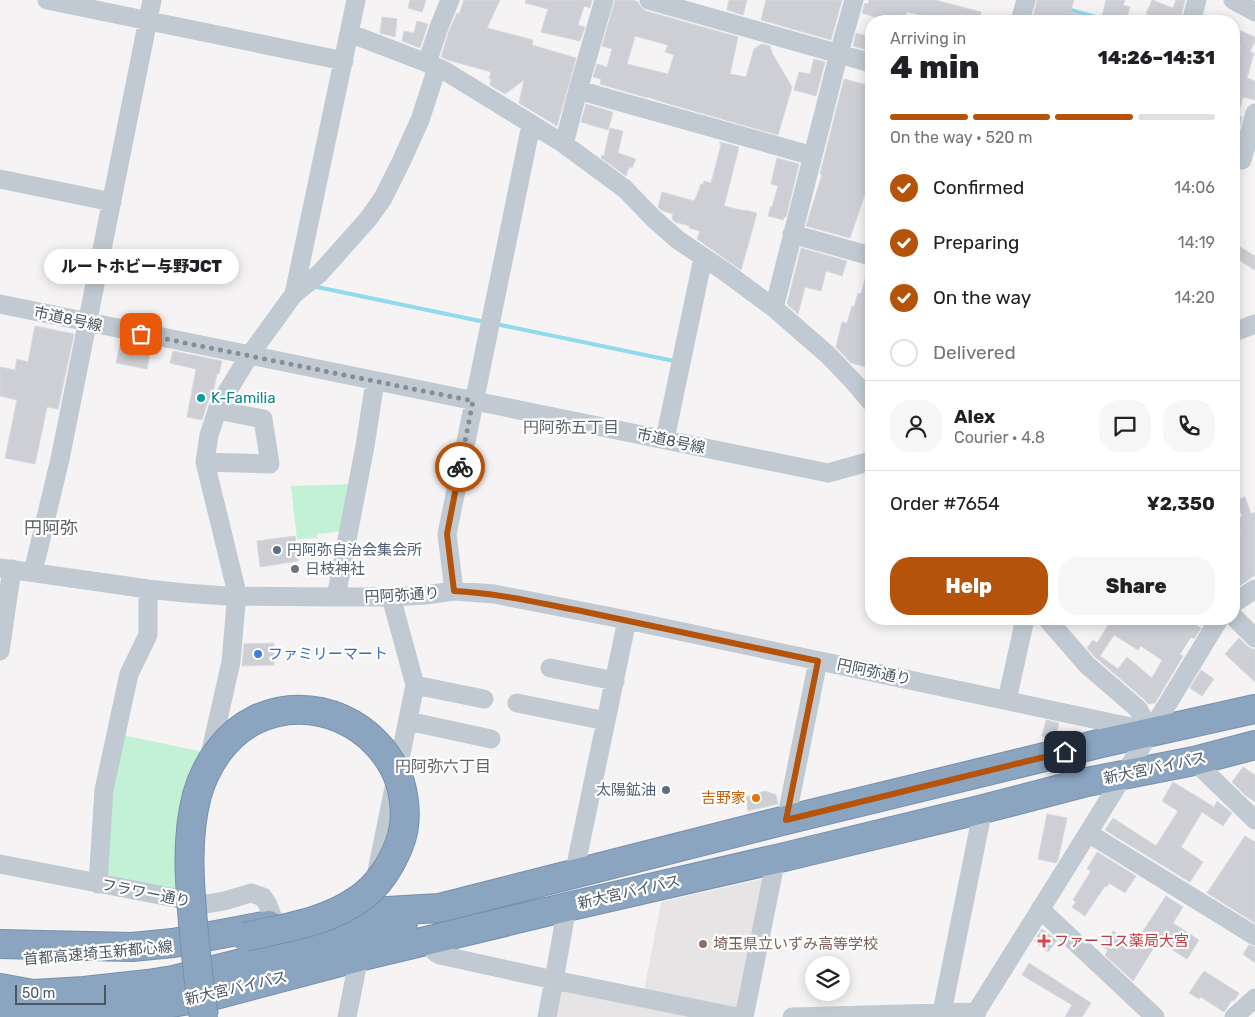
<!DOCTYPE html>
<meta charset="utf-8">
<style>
:root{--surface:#fff;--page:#f6f6f6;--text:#202124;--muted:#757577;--line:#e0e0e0;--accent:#b45309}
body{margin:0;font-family:Rubik,"Noto Sans JP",sans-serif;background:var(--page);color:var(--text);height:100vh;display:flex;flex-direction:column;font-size:19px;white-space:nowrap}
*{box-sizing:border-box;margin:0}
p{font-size:16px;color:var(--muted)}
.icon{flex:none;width:28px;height:28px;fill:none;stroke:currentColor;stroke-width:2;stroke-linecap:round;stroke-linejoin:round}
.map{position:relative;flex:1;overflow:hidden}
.drawer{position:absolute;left:865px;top:15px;width:375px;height:610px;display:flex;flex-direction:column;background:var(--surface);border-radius:20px;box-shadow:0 2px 12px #0003}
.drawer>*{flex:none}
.controls{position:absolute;left:805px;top:956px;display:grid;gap:10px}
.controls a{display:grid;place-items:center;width:45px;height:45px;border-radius:50%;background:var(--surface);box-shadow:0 2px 12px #0003;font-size:25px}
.scale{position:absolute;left:15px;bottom:12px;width:91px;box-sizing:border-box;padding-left:5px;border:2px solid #4a5661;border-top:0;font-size:14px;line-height:18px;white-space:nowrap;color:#4a5661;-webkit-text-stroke:4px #fff;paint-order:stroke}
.pin{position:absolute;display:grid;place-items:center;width:42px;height:42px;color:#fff;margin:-21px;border-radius:10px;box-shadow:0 2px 8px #0006}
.courier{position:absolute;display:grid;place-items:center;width:50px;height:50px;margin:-25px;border:4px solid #b45309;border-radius:50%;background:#fff;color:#222;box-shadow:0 1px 6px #0007}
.bubble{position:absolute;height:35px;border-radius:18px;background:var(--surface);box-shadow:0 2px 12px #0003;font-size:16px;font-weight:800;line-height:35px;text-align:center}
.overview em{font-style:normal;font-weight:800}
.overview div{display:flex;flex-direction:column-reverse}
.overview{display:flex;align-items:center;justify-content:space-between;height:85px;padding:0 25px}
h1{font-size:32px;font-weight:800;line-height:38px}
.bar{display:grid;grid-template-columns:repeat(4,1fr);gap:8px 5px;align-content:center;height:60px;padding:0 25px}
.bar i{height:6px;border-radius:4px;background:var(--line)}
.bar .current{background:var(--accent)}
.bar p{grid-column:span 4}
.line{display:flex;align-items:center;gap:12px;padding:0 25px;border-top:1px solid var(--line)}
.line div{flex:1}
.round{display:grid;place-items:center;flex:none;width:52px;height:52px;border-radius:20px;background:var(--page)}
ol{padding:0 25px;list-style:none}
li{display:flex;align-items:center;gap:15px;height:55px}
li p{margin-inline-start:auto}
li .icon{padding:5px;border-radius:50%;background:var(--accent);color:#fff;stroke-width:4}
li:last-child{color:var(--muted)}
li i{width:28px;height:28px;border:2px solid var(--line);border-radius:50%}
.action{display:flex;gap:10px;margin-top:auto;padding:10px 25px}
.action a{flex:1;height:58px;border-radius:20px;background:var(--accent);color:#fff;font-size:20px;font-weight:800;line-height:58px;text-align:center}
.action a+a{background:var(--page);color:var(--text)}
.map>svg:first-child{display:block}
</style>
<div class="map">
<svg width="1255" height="1017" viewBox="0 0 1255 1017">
<rect width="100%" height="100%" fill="#f5f3f3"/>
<path fill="#e6e4e5" d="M766 878 739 1017H551L557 989 642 1002 661 902Z"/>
<path fill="#c3f1d5" d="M352 484 343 531 317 534V538L297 539 291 486Z
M122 735 204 752 176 891 102 877 110 791Z"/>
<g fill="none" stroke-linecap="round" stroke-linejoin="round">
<path stroke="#90daee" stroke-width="4" d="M1067 9 1110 21
M317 287 485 322
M496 324 674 361"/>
</g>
<path fill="#cdcfd5" stroke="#d7d9de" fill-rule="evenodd" d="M410 0H426L422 12 408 8Z
M464 0H500L487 28 533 40 532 45 576 58 557 126 519 103 524 80 505 94 490 85 491 79H489L491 72 448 60 441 57 449 31 457 13 459 14Z
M526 0H592L590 8 584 6 578 25 585 27 580 41 541 32 548 9 525 3Z
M615 0H633L638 2 641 7 646 11 738 37 730 74 746 77 754 49 762 44 770 46 772 53 792 87 778 135 666 103 648 97V98L600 84 601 79 593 77 597 64 607 67 612 49 602 46ZM635 36 668 45 665 52 674 55 668 74 627 64Z
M729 0H747L743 15 727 10Z
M766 0H842L831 40 761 20Z
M869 0H935L981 12 978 21H943L907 12 904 21H885V20L862 13 865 3 868 4Z
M1037 0H1074L1070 12 1094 18V21H1032Z
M1106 0H1125L1123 5 1130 7 1126 21H1121L1102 16Z
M1152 0 1173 8 1176 0H1185L1180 21H1148L1150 15 1146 14Z
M382 17 397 19 395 37 380 33Z
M417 21 428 24 420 48 402 41 404 31 414 33Z
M1234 28 1255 37V41L1250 52 1254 53 1247 78 1255 81V100L1243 97 1238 116 1242 117 1234 148V69L1241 46 1234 43Z
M856 33 871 37V51L853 46Z
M814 59 825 62 816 96 794 90 799 72 810 74Z
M844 79 871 86V140L868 146 871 148V176L850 238 806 226 822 175 820 174Z
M586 104 613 112 608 130 581 122Z
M610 128 623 131 618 153 636 159 632 168 629 167 626 176 601 158 602 155 604 156Z
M720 142 739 147 724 206 745 211V210L757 213 741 270 697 239 700 231 689 228 690 226 675 222 672 219 673 214 661 210 658 207 662 192 694 201 695 198H696L701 184 703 185 704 181 711 183 721 145H720Z
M777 158 799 164 786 217H784L783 220 768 216 771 206 772 207 778 186 771 184Z
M1237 245 1255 256V270L1234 257V251Z
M801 248 847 261 842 276 826 271 821 291 805 287 798 314 787 304Z
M868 267H871V294L867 308 871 309V368L851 363 836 347 842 322 847 323 852 306 854 307 858 293 861 294Z
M35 326 74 334 58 409 47 407 35 464 5 458 17 400 0 396V367L15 370 17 359 28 362Z
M121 341 151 347 147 369 116 363Z
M173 351 222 361 219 374 217 373 213 394 208 401 202 420 187 417 196 369 170 363Z
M1245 497 1251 514 1255 512V575L1234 590V536L1241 531 1235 522 1242 516 1236 500Z
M295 536 298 561 260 567 257 541Z
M1112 619H1198L1195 624 1201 628 1194 639 1191 637 1180 654 1183 656 1155 703 1148 704 1145 700 1095 657 1087 648 1093 640 1097 643ZM1114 635 1138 650 1141 646 1162 660 1152 678 1127 657 1118 669 1100 656Z
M1239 638 1247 646 1252 649H1255V682L1225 654Z
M274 643V665L242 666 244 644Z
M1201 670 1214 679 1202 696 1190 688Z
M1046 720 1059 723 1055 738 1042 736Z
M1243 767 1255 775V802L1245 795 1232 782Z
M1173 782 1214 807 1217 801 1232 813 1223 826 1202 812 1181 847 1203 862 1190 882 1105 830 1113 818 1156 846 1178 811 1162 801Z
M765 791 776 795 778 804 748 811 746 797Z
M1047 814 1067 818 1058 860 1056 863 1038 859Z
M1245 836 1255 842V923L1207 893Z
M1097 852 1136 876 1125 893 1109 883 1107 887 1105 886 1085 916 1072 907 1076 902 1073 900 1091 871 1087 869Z
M1166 896 1183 907 1173 923 1199 940 1187 959 1158 941 1133 981 1105 955 1108 950 1103 947 1113 931 1134 945Z
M1042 929 1057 940 1048 952 1034 941Z
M1249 945 1255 947V963L1243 954Z
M1029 963 1091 1003 1082 1017H1065L1072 1005 1022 975Z
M1204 971 1239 993 1234 1001 1232 1000 1224 1012 1201 997 1199 999 1189 993Z"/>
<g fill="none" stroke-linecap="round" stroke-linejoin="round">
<g stroke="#7690ad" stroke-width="30">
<path id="highway" d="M326 917 371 912 439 908 786 820 1102 743 1255 709
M0 944 132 947 173 943 269 925
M0 988 33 994 84 991 148 984 173 980 403 923
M0 1014 153 1006 208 997 359 957 567 907 776 859 983 809 1087 782 1194 761 1255 745"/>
</g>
<path stroke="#c1cad2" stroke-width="19" d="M47 0 344 61
M649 0 871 63
M1233 0 1255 12
M1020 21 1026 0
M1191 21 1197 0
M349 33 427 63 445 71 564 144 625 189 654 219 678 240 724 271 774 308 828 355 852 380 871 402
M427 63 439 27 450 0
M578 90 813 156
M564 144 578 90 604 0
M1242 160 1255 113
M0 179 112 202
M792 234 871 256
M294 294 356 0
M0 304 828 473 871 461
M774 308 839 53 854 0
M1234 332 1255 324
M665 439 703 258
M205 462 270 464 263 419 217 410
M0 568 148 589 185 593 227 596 336 597H391L426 595 454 591 494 594 627 620 1145 730
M33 572 60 459 152 0
M454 591 447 534 531 125
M336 597 365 446 375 381
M1234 603 1255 589
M1234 617 1255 638
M1047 619 1087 665 1138 709 1151 732
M0 651 12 569
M550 668 615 681
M415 685 484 699
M1007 700 1025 619
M517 703 606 721
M408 721 491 739
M209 759 231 662 236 604V589L205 462 209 435 219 405 249 356 294 294 320 273 369 218 383 198 401 162 420 120 437 68
M1194 761 1255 820
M786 820 818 661
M1088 833 1255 936
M0 864 206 904 224 901 251 893 263 897 268 905 275 924
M574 874 627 620
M376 876 415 685 391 597
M98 884 104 790 129 674 148 635V589
M1040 909 1155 1017
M430 940 435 952 440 955 554 980 737 1017
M942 1012 983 809
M347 1017 359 957
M547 1017 554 980 567 907
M744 1017 776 859
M792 1017 977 1012
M973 1017C1056 885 1139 752 1219 619
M1234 1017 1255 998"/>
<use href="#highway" stroke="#8ba5c1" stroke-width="28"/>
<g stroke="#7690ad" stroke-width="30" stroke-linecap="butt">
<path id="highway-bridge" d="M204 1017C199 990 197 962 194 934 190 888 185 841 197 795 206 764 226 734 255 720 312 692 380 724 400 782 406 803 407 825 399 845 391 866 377 887 359 899 326 923 283 928 245 937"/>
</g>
<use href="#highway-bridge" stroke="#8ba5c1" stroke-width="28"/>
</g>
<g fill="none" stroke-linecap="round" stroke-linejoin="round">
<path stroke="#868d94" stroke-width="5" stroke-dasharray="0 9" d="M141 334 473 401 460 467"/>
<path stroke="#b45309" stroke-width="6" d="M460 467 447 534 454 591C499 593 543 604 586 612 664 628 741 645 818 661L786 820 1065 752"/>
</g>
<circle fill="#0f9aa8" stroke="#fff" stroke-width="2" cx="201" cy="398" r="5"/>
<g fill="#5c6f8a" stroke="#fff" stroke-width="2">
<circle cx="277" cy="550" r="5"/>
<circle cx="666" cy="790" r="5"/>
</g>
<circle fill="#6b7280" stroke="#fff" stroke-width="2" cx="295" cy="569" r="5"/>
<circle fill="#3f7fe0" stroke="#fff" stroke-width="2" cx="258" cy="654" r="5"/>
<circle fill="#e8710a" stroke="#fff" stroke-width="2" cx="756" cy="798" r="5"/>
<path fill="#e0444e" stroke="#fff" stroke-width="2" d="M1041.5 933.5h5v5h5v5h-5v5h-5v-5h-5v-5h5z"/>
<circle fill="#8d6e63" stroke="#fff" stroke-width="2" cx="703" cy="944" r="5"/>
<g text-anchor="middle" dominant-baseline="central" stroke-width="4.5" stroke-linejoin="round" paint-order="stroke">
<g font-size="15" fill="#4a5661" stroke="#fff">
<text transform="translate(68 319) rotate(12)">市道8号線</text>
<text transform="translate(671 441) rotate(12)">市道8号線</text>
<text transform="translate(402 595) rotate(-3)">円阿弥通り</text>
<text transform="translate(874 672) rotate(12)">円阿弥通り</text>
<text transform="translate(1155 768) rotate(-12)">新大宮バイパス</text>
<text transform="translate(629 892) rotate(-13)">新大宮バイパス</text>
<text transform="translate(146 893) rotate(11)">フラワー通り</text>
<text transform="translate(98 953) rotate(-5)">首都高速埼玉新都心線</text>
<text transform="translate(236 988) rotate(-13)">新大宮バイパス</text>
</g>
<g font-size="15" fill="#0d838f" stroke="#fff" text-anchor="start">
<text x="211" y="398">K-Familia</text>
</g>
<g font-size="15" fill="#4e5e75" stroke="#fff" text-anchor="start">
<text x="287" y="550">円阿弥自治会集会所</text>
<text x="656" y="790" text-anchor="end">太陽鉱油</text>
</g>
<g font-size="15" fill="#5b616d" stroke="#fff" text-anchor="start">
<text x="305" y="569">日枝神社</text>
</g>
<g font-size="15" fill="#366cbe" stroke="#fff" text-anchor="start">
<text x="268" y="654">ファミリーマート</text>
</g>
<g font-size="15" fill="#c56008" stroke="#fff" text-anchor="end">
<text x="746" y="798">吉野家</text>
</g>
<g font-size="15" fill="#be3a42" stroke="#fff" text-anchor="start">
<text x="1054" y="941">ファーコス薬局大宮</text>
</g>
<g font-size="15" fill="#785e54" stroke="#fff" text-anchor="start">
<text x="713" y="944">埼玉県立いずみ高等学校</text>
</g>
<g font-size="16" fill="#5f6368" stroke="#fff">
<text x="571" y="427">円阿弥五丁目</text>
<text x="443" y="766">円阿弥六丁目</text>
</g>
<g font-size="18" fill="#5f6368" stroke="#fff">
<text x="51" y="528">円阿弥</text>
</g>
</g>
</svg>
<div class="controls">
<a><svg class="icon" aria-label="layers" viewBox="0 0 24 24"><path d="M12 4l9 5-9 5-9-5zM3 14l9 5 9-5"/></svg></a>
</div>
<div class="scale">50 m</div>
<div class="pin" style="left:141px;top:334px;background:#ea580c"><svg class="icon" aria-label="bag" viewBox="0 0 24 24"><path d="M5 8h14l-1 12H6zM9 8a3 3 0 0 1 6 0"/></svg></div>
<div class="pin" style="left:1065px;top:752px;background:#1f2937"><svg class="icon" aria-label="home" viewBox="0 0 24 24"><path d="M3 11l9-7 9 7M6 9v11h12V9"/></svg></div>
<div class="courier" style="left:460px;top:467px"><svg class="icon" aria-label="bike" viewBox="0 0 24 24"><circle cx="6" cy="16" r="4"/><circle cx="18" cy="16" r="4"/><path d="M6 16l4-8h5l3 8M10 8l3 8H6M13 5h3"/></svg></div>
<div class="bubble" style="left:44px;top:249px;width:195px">ルートホビー与野JCT</div>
<section class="drawer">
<div class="overview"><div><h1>4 min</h1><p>Arriving in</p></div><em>14:26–14:31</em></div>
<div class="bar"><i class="current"></i><i class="current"></i><i class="current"></i><i></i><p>On the way · 520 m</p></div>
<ol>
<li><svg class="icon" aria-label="check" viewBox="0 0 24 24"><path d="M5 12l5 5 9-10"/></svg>Confirmed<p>14:06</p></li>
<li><svg class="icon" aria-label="check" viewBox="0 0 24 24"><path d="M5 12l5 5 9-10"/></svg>Preparing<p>14:19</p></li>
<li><svg class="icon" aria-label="check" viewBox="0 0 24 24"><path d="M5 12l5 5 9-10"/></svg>On the way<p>14:20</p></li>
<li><i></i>Delivered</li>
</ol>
<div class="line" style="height:90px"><a class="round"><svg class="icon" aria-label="person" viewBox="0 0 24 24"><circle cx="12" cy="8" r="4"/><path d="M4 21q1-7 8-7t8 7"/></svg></a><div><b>Alex</b><p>Courier · 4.8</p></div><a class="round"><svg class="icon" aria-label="chat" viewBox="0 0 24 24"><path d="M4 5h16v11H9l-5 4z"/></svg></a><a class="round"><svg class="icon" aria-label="phone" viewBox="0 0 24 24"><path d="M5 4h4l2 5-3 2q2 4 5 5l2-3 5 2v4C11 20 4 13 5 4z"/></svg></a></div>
<div class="line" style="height:65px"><div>Order #7654</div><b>¥2,350</b></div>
<div class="action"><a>Help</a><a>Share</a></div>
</section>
</div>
